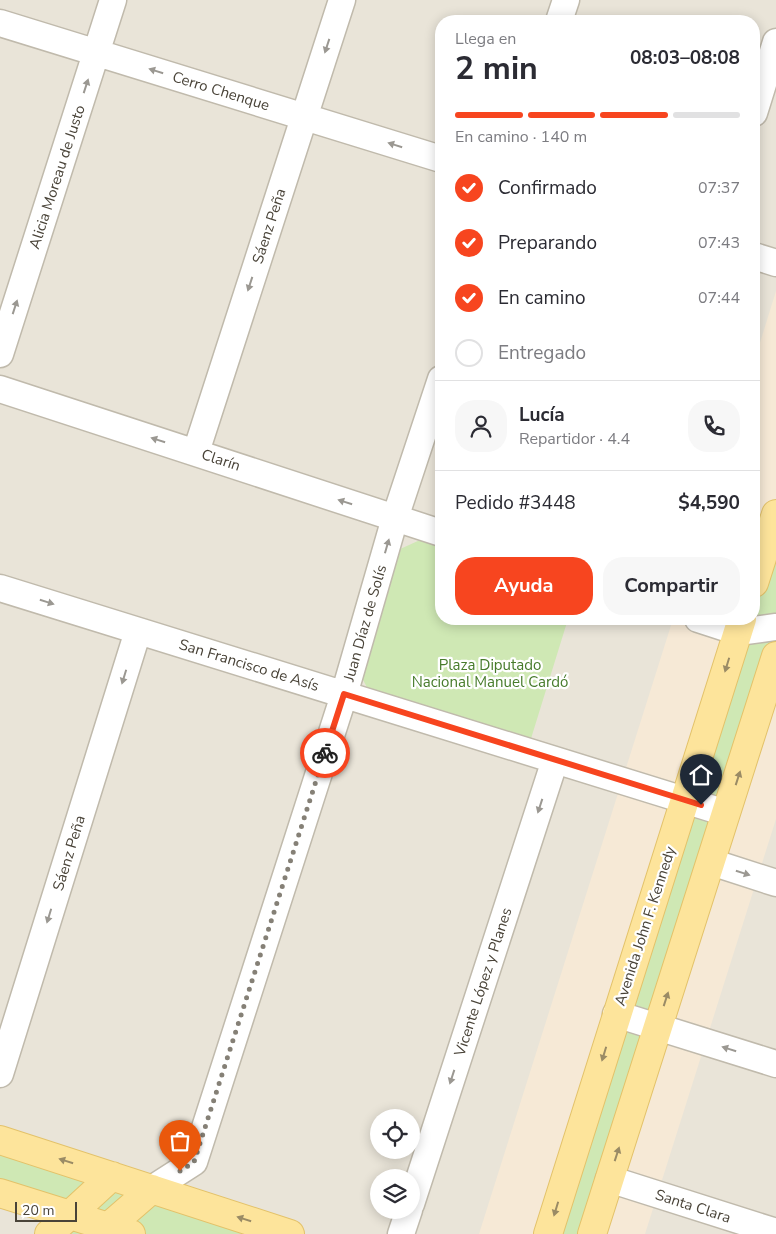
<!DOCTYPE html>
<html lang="es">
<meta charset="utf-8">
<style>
:root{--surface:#fff;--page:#f7f7f7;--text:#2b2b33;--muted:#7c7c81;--line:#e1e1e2;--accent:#f7451f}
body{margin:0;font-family:"Nunito Sans",sans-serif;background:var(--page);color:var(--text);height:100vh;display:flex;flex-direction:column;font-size:19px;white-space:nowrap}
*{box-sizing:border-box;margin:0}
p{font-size:16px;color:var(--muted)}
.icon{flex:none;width:28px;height:28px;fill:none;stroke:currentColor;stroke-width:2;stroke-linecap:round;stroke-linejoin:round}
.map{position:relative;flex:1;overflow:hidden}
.sheet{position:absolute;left:435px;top:15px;width:325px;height:610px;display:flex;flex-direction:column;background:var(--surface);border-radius:20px;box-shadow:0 2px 12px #0003}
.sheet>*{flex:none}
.fabs{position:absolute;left:370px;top:1109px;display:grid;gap:10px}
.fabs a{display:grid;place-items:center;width:50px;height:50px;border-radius:50%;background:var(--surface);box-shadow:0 2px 12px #0003;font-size:25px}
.scale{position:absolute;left:15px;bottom:12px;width:62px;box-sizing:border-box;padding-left:5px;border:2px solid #494338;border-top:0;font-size:14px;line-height:18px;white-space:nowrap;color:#494338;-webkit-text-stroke:4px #fff;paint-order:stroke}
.pin{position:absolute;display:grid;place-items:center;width:42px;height:42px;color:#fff;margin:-51px -21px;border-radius:50% 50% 50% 0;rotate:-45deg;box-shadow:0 0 5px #0007}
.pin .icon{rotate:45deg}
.courier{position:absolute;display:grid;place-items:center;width:50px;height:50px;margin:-25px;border:4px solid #f7451f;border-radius:50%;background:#fff;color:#222;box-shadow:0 1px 6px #0007}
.headline em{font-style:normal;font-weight:700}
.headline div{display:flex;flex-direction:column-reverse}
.headline{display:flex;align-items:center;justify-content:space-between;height:85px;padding:0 20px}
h1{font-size:32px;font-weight:700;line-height:38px}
.bar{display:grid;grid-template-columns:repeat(4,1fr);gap:8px 5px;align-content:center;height:60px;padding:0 20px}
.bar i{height:6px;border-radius:4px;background:var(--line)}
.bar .selected{background:var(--accent)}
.bar p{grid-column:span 4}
.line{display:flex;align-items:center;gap:12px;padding:0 20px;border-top:1px solid var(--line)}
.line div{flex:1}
.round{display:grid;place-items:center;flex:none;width:52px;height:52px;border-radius:20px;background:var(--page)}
ol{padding:0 20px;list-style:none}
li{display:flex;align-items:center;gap:15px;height:55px}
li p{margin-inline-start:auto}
li .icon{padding:5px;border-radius:50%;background:var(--accent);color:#fff;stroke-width:4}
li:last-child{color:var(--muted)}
li i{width:28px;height:28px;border:2px solid var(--line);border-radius:50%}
.button{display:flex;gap:10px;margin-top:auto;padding:10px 20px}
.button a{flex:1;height:58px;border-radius:20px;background:var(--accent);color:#fff;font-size:20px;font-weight:700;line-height:58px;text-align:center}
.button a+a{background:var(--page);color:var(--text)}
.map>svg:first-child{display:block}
</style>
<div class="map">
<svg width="776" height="1234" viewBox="0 0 776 1234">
<rect width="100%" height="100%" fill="#f5f2ea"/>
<path fill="#e9e4d8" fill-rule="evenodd" d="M0 0H776V1234H0ZM441 21H754V619H441ZM379 1118H411V1150H379ZM379 1178H411V1210H379Z"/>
<path fill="#f6e9d6" d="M776 291V819L645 1234H479L673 619H754V362Z"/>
<path fill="#cfe8b4" d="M776 514V656L592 1234H548L754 619V583Z
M420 540 441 547V619H568L529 745 370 693 362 678 398 550Z
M0 1140 290 1234H49L69 1215 0 1193Z"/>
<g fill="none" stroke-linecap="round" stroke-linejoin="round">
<g stroke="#c0baac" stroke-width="29">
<path id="minor" d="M559 21 566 0
M0 23 441 159
M754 113 776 42
M754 256 776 263
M0 354 113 0
M0 389 441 533
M196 452 342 0
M0 588 726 813
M698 619 738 632 776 627
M711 862 776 883
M616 1014 776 1064
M0 1074 138 631
M609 1179 776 1232
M152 1189 194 1162 344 695 395 518 441 379
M411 1204 555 760
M401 1234 409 1210"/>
</g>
<g stroke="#e3c26a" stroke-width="30">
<path id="major" d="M754 583 776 514
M0 1140 290 1234
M0 1193 131 1234
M49 1234 112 1176
M100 1234 152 1189
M548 1234 742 619
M592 1234 776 656"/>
</g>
<use href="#minor" stroke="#fff" stroke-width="26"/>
<use href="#major" stroke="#fde49b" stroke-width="28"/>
</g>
<defs><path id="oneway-solid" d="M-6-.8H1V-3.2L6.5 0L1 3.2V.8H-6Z" transform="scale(1.25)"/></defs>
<g fill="#9b9892">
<use href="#oneway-solid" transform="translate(327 46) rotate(108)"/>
<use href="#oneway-solid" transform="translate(156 71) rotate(-163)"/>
<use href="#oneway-solid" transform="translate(86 86) rotate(-72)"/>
<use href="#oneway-solid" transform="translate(395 145) rotate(-163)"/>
<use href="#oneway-solid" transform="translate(250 284) rotate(108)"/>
<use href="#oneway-solid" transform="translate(15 307) rotate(-72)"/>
<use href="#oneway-solid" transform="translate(158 440) rotate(-162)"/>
<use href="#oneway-solid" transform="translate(345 502) rotate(-162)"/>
<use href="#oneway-solid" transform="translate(387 546) rotate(-74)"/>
<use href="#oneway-solid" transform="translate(47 602) rotate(17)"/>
<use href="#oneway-solid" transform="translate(124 677) rotate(107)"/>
<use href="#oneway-solid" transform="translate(540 806) rotate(108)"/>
<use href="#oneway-solid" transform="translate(743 873) rotate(18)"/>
<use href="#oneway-solid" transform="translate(49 916) rotate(107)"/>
<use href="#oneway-solid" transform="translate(729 1049) rotate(-163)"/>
<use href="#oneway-solid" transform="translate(452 1077) rotate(108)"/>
</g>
<g fill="#9a8b65">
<use href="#oneway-solid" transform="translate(727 665) rotate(107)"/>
<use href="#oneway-solid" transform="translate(738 778) rotate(-72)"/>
<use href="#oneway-solid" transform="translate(666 999) rotate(-72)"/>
<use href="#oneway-solid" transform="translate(604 1054) rotate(107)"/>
<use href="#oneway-solid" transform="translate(617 1154) rotate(-72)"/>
<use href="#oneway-solid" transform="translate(66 1161) rotate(-162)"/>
<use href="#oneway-solid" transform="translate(556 1209) rotate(107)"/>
<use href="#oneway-solid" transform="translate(244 1219) rotate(-162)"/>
</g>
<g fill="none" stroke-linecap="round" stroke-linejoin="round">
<path stroke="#858076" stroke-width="5" stroke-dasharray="0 9" d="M180 1171 194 1162 325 753"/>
<path stroke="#f7451f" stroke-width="6" d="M325 753 344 694 701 805"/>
</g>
<g text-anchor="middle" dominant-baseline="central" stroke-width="4.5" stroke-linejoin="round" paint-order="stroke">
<g font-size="15" fill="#494338" stroke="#fff">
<text transform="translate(221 91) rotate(17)">Cerro Chenque</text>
<text transform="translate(57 177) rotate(-72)">Alicia Moreau de Justo</text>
<text transform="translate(269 226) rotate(-72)">Sáenz Peña</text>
<text transform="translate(221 460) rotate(18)">Clarín</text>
<text transform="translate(365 623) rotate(-74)">Juan Díaz de Solís</text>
<text transform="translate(249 665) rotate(17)">San Francisco de Asís</text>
<text transform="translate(69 853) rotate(-73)">Sáenz Peña</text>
<text transform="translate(645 926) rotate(-72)">Avenida John F. Kennedy</text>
<text transform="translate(483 982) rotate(-72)">Vicente López y Planes</text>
<text transform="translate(693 1206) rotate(18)">Santa Clara</text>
</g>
<g font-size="15" fill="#477b2b" stroke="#fff">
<text x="490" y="665">Plaza Diputado<tspan x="490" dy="17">Nacional Manuel Cardó</tspan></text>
</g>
</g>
</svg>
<div class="fabs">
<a><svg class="icon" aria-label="locate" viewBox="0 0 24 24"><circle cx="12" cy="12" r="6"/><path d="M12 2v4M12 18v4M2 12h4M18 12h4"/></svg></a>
<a><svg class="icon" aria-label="layers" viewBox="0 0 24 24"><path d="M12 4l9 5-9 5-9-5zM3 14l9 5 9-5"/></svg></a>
</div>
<div class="scale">20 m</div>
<div class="pin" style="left:180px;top:1171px;background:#ea580c"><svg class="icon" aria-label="bag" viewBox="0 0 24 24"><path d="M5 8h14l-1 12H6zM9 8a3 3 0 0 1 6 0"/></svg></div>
<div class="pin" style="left:701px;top:805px;background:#1f2937"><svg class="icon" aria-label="home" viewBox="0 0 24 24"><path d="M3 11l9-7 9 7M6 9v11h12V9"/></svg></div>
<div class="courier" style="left:325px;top:753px"><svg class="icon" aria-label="bike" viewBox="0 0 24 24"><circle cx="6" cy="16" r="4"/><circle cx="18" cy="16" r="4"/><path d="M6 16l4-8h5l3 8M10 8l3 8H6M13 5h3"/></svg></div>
<section class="sheet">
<div class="headline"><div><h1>2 min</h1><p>Llega en</p></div><em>08:03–08:08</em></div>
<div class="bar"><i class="selected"></i><i class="selected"></i><i class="selected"></i><i></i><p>En camino · 140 m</p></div>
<ol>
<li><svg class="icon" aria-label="check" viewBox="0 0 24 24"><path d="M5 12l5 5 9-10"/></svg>Confirmado<p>07:37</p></li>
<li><svg class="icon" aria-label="check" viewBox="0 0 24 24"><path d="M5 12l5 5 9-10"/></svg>Preparando<p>07:43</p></li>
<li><svg class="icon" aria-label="check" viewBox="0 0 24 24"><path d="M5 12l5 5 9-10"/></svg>En camino<p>07:44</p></li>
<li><i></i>Entregado</li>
</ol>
<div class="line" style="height:90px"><a class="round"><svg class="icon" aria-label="person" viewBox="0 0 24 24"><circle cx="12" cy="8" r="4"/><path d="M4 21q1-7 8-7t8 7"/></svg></a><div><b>Lucía</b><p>Repartidor · 4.4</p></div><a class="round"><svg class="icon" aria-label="phone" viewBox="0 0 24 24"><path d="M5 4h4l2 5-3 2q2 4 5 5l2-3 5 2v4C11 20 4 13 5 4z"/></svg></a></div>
<div class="line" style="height:65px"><div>Pedido #3448</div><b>$4,590</b></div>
<div class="button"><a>Ayuda</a><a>Compartir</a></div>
</section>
</div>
